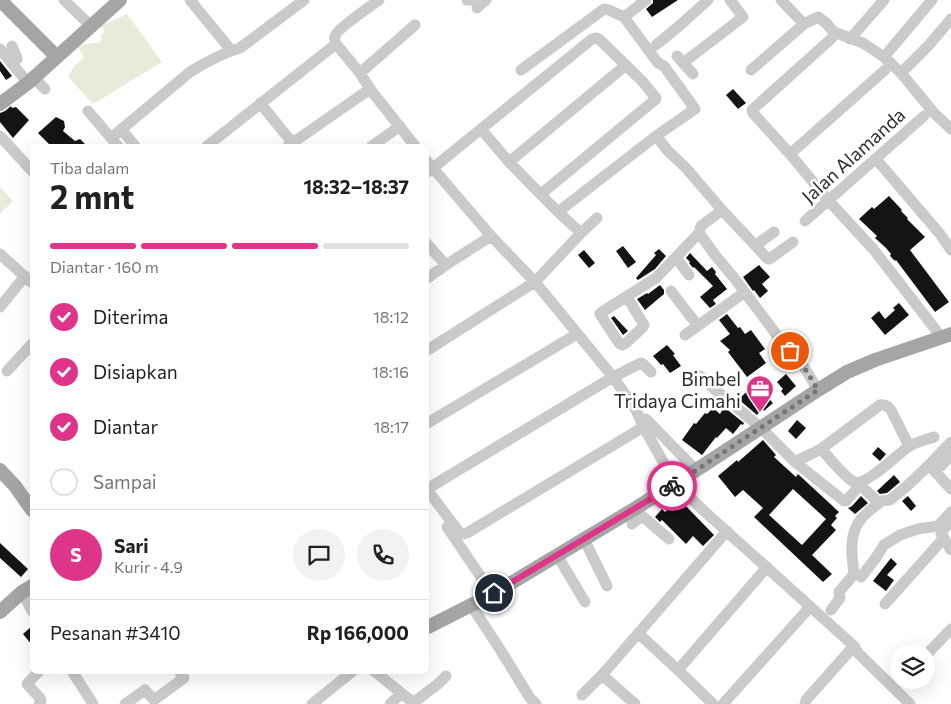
<!DOCTYPE html>
<html lang="id">
<meta charset="utf-8">
<style>
:root{--surface:#fff;--page:#f2f2f2;--text:#202124;--muted:#757577;--line:#e0e0e0;--accent:#de358a}
body{margin:0;font-family:Commissioner,sans-serif;background:var(--page);color:var(--text);height:100vh;display:flex;flex-direction:column;font-size:19px;white-space:nowrap}
*{box-sizing:border-box;margin:0}
p{font-size:16px;color:var(--muted)}
.icon{flex:none;width:28px;height:28px;fill:none;stroke:currentColor;stroke-width:2;stroke-linecap:round;stroke-linejoin:round}
.map{position:relative;flex:1;overflow:hidden}
.details{position:absolute;left:30px;top:144px;width:399px;height:530px;display:flex;flex-direction:column;background:var(--surface);border-radius:8px;box-shadow:0 5px 20px #0002}
.details>*{flex:none}
.buttons{position:absolute;left:890px;top:644px;display:grid;gap:10px}
.buttons a{display:grid;place-items:center;width:45px;height:45px;border-radius:50%;background:var(--surface);box-shadow:0 5px 20px #0002;font-size:25px}
.pin{position:absolute;display:grid;place-items:center;width:42px;height:42px;color:#fff;margin:-21px;border:2px solid #fff;border-radius:50%;box-shadow:0 1px 5px #0007}
.courier{position:absolute;display:grid;place-items:center;width:50px;height:50px;margin:-25px;border:4px solid #de358a;border-radius:50%;background:#fff;color:#222;box-shadow:0 1px 6px #0007}
.headline em{font-style:normal;font-weight:700}
.headline div{display:flex;flex-direction:column-reverse}
.headline{display:flex;align-items:center;justify-content:space-between;height:85px;padding:0 20px}
h1{font-size:32px;font-weight:700;line-height:38px}
.bar{display:grid;grid-template-columns:repeat(4,1fr);gap:8px 5px;align-content:center;height:60px;padding:0 20px}
.bar i{height:6px;border-radius:4px;background:var(--line)}
.bar .active{background:var(--accent)}
.bar p{grid-column:span 4}
.line{display:flex;align-items:center;gap:12px;padding:0 20px;border-top:1px solid var(--line)}
.line div{flex:1}
.round{display:grid;place-items:center;flex:none;width:52px;height:52px;border-radius:26px;background:var(--page)}
ol{padding:0 20px;list-style:none}
li{display:flex;align-items:center;gap:15px;height:55px}
li p{margin-inline-start:auto}
li .icon{padding:5px;border-radius:50%;background:var(--accent);color:#fff;stroke-width:4}
li:last-child{color:var(--muted)}
li i{width:28px;height:28px;border:2px solid var(--line);border-radius:50%}
.map>svg:first-child{display:block}
</style>
<div class="map">
<svg width="951" height="704" viewBox="0 0 951 704">
<rect width="100%" height="100%" fill="#fff"/>
<path fill="#eaeadb" d="M127 14 162 62 93 104 68 77 74 66 84 58 78 47 86 44 101 42V36L105 31 101 26Z
M0 187 13 201 0 214Z"/>
<path fill="#141414" fill-rule="evenodd" d="M653 0H678L652 17 646 9 653 3Z
M0 61 12 76 6 80 0 71Z
M733 89 746 103 738 109 726 95Z
M11 106 12 108 16 107 29 120 13 138 0 122V113L5 111Z
M56 117 64 121 65 127 63 131 75 141 80 139 87 146H51L38 133Z
M889 196 902 210 901 211 908 218 907 219 925 237 910 250 949 302 935 312 896 260 895 261 890 256 891 254 886 248 875 238 877 236 859 219 872 207 874 209Z
M623 246 636 262 628 268 616 251Z
M659 249 666 256 655 269 638 280 636 278 656 255 654 253Z
M584 250 595 263 589 268 578 255Z
M690 253 707 271 712 267 716 272 715 274 727 289 713 300 716 304 710 308 700 297 713 286 694 267 693 268 689 263 690 262 686 258Z
M759 265 770 277 762 284 768 291 760 298 754 290 753 291 743 277Z
M660 285 664 290V294L645 310 637 299 647 293 648 294Z
M899 303 909 315 885 335 871 318 879 311 885 319 895 310 893 308Z
M727 314 738 328 740 327 745 334 751 330 765 349 759 353 766 363 747 377 728 352 730 350 720 341 730 334 719 320Z
M614 316 628 331 623 335 611 318Z
M667 345 675 354 673 355 681 366 670 373 663 364 661 365 653 356Z
M786 374 796 386 785 396 781 391 783 389 777 382Z
M755 384 773 403 764 411 762 408 757 415 737 398 739 396 741 397Z
M724 407 744 423 743 425 741 424 733 434 726 428 717 438 716 437 702 455 682 440 694 423 696 424 705 413 707 414 713 408 720 414Z
M797 420 806 428 796 439 788 431Z
M763 440 776 455 774 457 796 477 798 474 839 512 835 516 837 518 831 525 836 530 812 555 832 574 823 582 754 517 763 508 743 490 735 497 718 476 737 460 738 462ZM793 489 826 519 802 545 769 515Z
M878 447 886 454 880 461 872 454Z
M894 475 900 482 887 493 880 494 877 491Z
M861 496 868 503 855 514 848 508 852 506Z
M908 496 916 506 911 511 902 501Z
M679 499 714 535 703 546 693 536 686 544 662 520 660 522 655 517 662 509 665 512Z
M0 543 28 569 21 577 0 558Z
M891 558 897 564 887 575 894 580 886 591 873 581Z
M32 626V645L23 634Z"/>
<g fill="none" stroke-linecap="round" stroke-linejoin="round">
<path stroke="#cacaca" stroke-width="11" d="M64 0 91 26
M190 0 231 50
M379 0C371 6 337 29 335 36 334 39 335 41 336 44L360 73 370 89 415 146
M467 0H471
M781 0 804 24
M477 8 486 0
M624 17 646 0
M832 38 752 110 753 113 790 154 828 200 874 250 942 338
M850 39 884 0
M656 45 678 27 708 0
M0 49 28 83
M677 56 693 74
M884 57 932 0
M11 62 17 59V58L12 46
M683 63 743 17 730 0
M521 70 600 12 604 9 609 10 624 17 658 63 664 66 695 109 656 136 558 212
M751 70 804 24 818 17 826 23 834 32 863 43 884 57 901 73 934 113 951 129
M360 73 415 25
M901 73 928 46 951 19
M34 78 45 89
M260 103 295 146
M88 111 118 146
M121 129 135 146
M481 129 509 162 558 212 581 233
M0 136 32 171
M656 136 668 151 686 168 722 210 767 258 769 259 771 258 793 242
M111 138 190 72C206 62 223 53 240 48L304 0
M207 146 336 44
M288 146 370 89
M372 146 400 126
M790 154 885 70
M876 159 940 234 951 250
M426 160 491 236 535 282 613 377 636 410 643 426 675 483 705 512 854 646 858 653 910 704
M509 162 626 65
M428 172 592 39 596 38 599 39 642 81 656 98V99L541 194
M805 221 924 116
M699 233 715 255 735 279 782 342 804 367 818 390
M426 243 446 265
M756 245 774 232
M0 254 32 283
M676 258 689 275
M426 279 446 265 491 236
M671 291 698 326
M627 297 644 325 643 327 626 343 622 345 619 343 600 314 602 312 656 278 699 233 701 226 722 210
M0 307 25 276
M685 335 745 292
M426 351 535 282 581 233 597 218
M7 371 32 344
M696 375C702 376 704 378 707 383L760 427 795 462 844 501H846L860 485 879 503C873 508 866 513 861 519 848 535 852 556 854 574L839 592 840 598 831 610
M646 419 696 470
M426 424 577 334
M951 442 929 465 951 489
M821 449C830 458 844 477 854 482 865 487 899 453 908 447 916 442 926 440 934 437
M795 462 821 449 880 405C885 404 888 406 891 410L909 446
M941 466 951 455
M426 488 459 532 463 534 467 533 650 423
M427 489 613 377 641 363 643 364 651 372
M879 503 881 501 890 500 907 486 929 465
M636 508 641 515 669 539
M629 512 637 520 632 524
M951 524C946 525 943 529 941 534L951 550
M938 526 951 512
M447 527 485 583 491 595
M584 539 607 586
M557 555 585 602
M861 577 875 559 884 545 900 535 918 529 938 526 943 531
M22 592 32 611
M885 604 944 538
M471 605 503 654 530 698 536 704
M638 633 678 670 713 704
M926 655 951 629
M678 670 767 567
M39 671 27 684 40 698 41 701 39 704
M72 671 93 704
M374 671 415 704
M602 675 635 704
M582 695 602 675 727 531
M413 703 438 684 446 676
M125 704 145 690 154 700 184 678 179 671
M312 704 353 671
M390 704 401 694
M723 704 810 607
M805 704 806 700 854 646"/>
<path stroke="#a5a5a5" stroke-width="14" d="M0 0 57 57
M0 104 28 83 120 0
M0 470 15 486 32 510
M0 612 22 592 32 586
M426 628 491 595 636 508 704 465 818 390 847 372 875 360 951 334"/>
</g>
<g fill="none" stroke-linecap="round" stroke-linejoin="round">
<path stroke="#767676" stroke-width="5" stroke-dasharray="0 9" d="M672 486 818 390 804 367 790 351"/>
<path stroke="#de358a" stroke-width="6" d="M494 593 672 486"/>
</g>
<defs>
<g id="office-pin" transform="scale(1.4375)"><path d="M0 17L-7.5 6A9.5 9.5 0 1 1 7.5 6Z" fill="#de358a" stroke="#fff"/><path d="M-6-3h4V-5.5h4V-3h4V5H-6ZM-1-4.5V-3h2v-1.5ZM-6 0V1H6V0Z" fill="#fff"/></g>
</defs>
<g fill-rule="evenodd">
<use href="#office-pin" x="760" y="389"/>
</g>
<g text-anchor="middle" dominant-baseline="central" stroke-width="5" stroke-linejoin="round" paint-order="stroke">
<g font-size="19" fill="#2d2d2d" stroke="#fff">
<text transform="translate(853 155) rotate(-42)">Jalan Alamanda</text>
</g>
<g font-size="19" fill="#2d2d2d" stroke="#fff" text-anchor="end">
<text x="741" y="378">Bimbel<tspan x="741" dy="22">Tridaya Cimahi</tspan></text>
</g>
</g>
</svg>
<div class="buttons">
<a><svg class="icon" aria-label="layers" viewBox="0 0 24 24"><path d="M12 4l9 5-9 5-9-5zM3 14l9 5 9-5"/></svg></a>
</div>
<div class="pin" style="left:790px;top:351px;background:#ea580c"><svg class="icon" aria-label="bag" viewBox="0 0 24 24"><path d="M5 8h14l-1 12H6zM9 8a3 3 0 0 1 6 0"/></svg></div>
<div class="pin" style="left:494px;top:593px;background:#1f2937"><svg class="icon" aria-label="home" viewBox="0 0 24 24"><path d="M3 11l9-7 9 7M6 9v11h12V9"/></svg></div>
<div class="courier" style="left:672px;top:486px"><svg class="icon" aria-label="bike" viewBox="0 0 24 24"><circle cx="6" cy="16" r="4"/><circle cx="18" cy="16" r="4"/><path d="M6 16l4-8h5l3 8M10 8l3 8H6M13 5h3"/></svg></div>
<section class="details">
<div class="headline"><div><h1>2 mnt</h1><p>Tiba dalam</p></div><em>18:32–18:37</em></div>
<div class="bar"><i class="active"></i><i class="active"></i><i class="active"></i><i></i><p>Diantar · 160 m</p></div>
<ol>
<li><svg class="icon" aria-label="check" viewBox="0 0 24 24"><path d="M5 12l5 5 9-10"/></svg>Diterima<p>18:12</p></li>
<li><svg class="icon" aria-label="check" viewBox="0 0 24 24"><path d="M5 12l5 5 9-10"/></svg>Disiapkan<p>18:16</p></li>
<li><svg class="icon" aria-label="check" viewBox="0 0 24 24"><path d="M5 12l5 5 9-10"/></svg>Diantar<p>18:17</p></li>
<li><i></i>Sampai</li>
</ol>
<div class="line" style="height:90px"><b class="round" style="background:var(--accent);color:#fff">S</b><div><b>Sari</b><p>Kurir · 4.9</p></div><a class="round"><svg class="icon" aria-label="chat" viewBox="0 0 24 24"><path d="M4 5h16v11H9l-5 4z"/></svg></a><a class="round"><svg class="icon" aria-label="phone" viewBox="0 0 24 24"><path d="M5 4h4l2 5-3 2q2 4 5 5l2-3 5 2v4C11 20 4 13 5 4z"/></svg></a></div>
<div class="line" style="height:65px"><div>Pesanan #3410</div><b>Rp 166,000</b></div>
</section>
</div>
